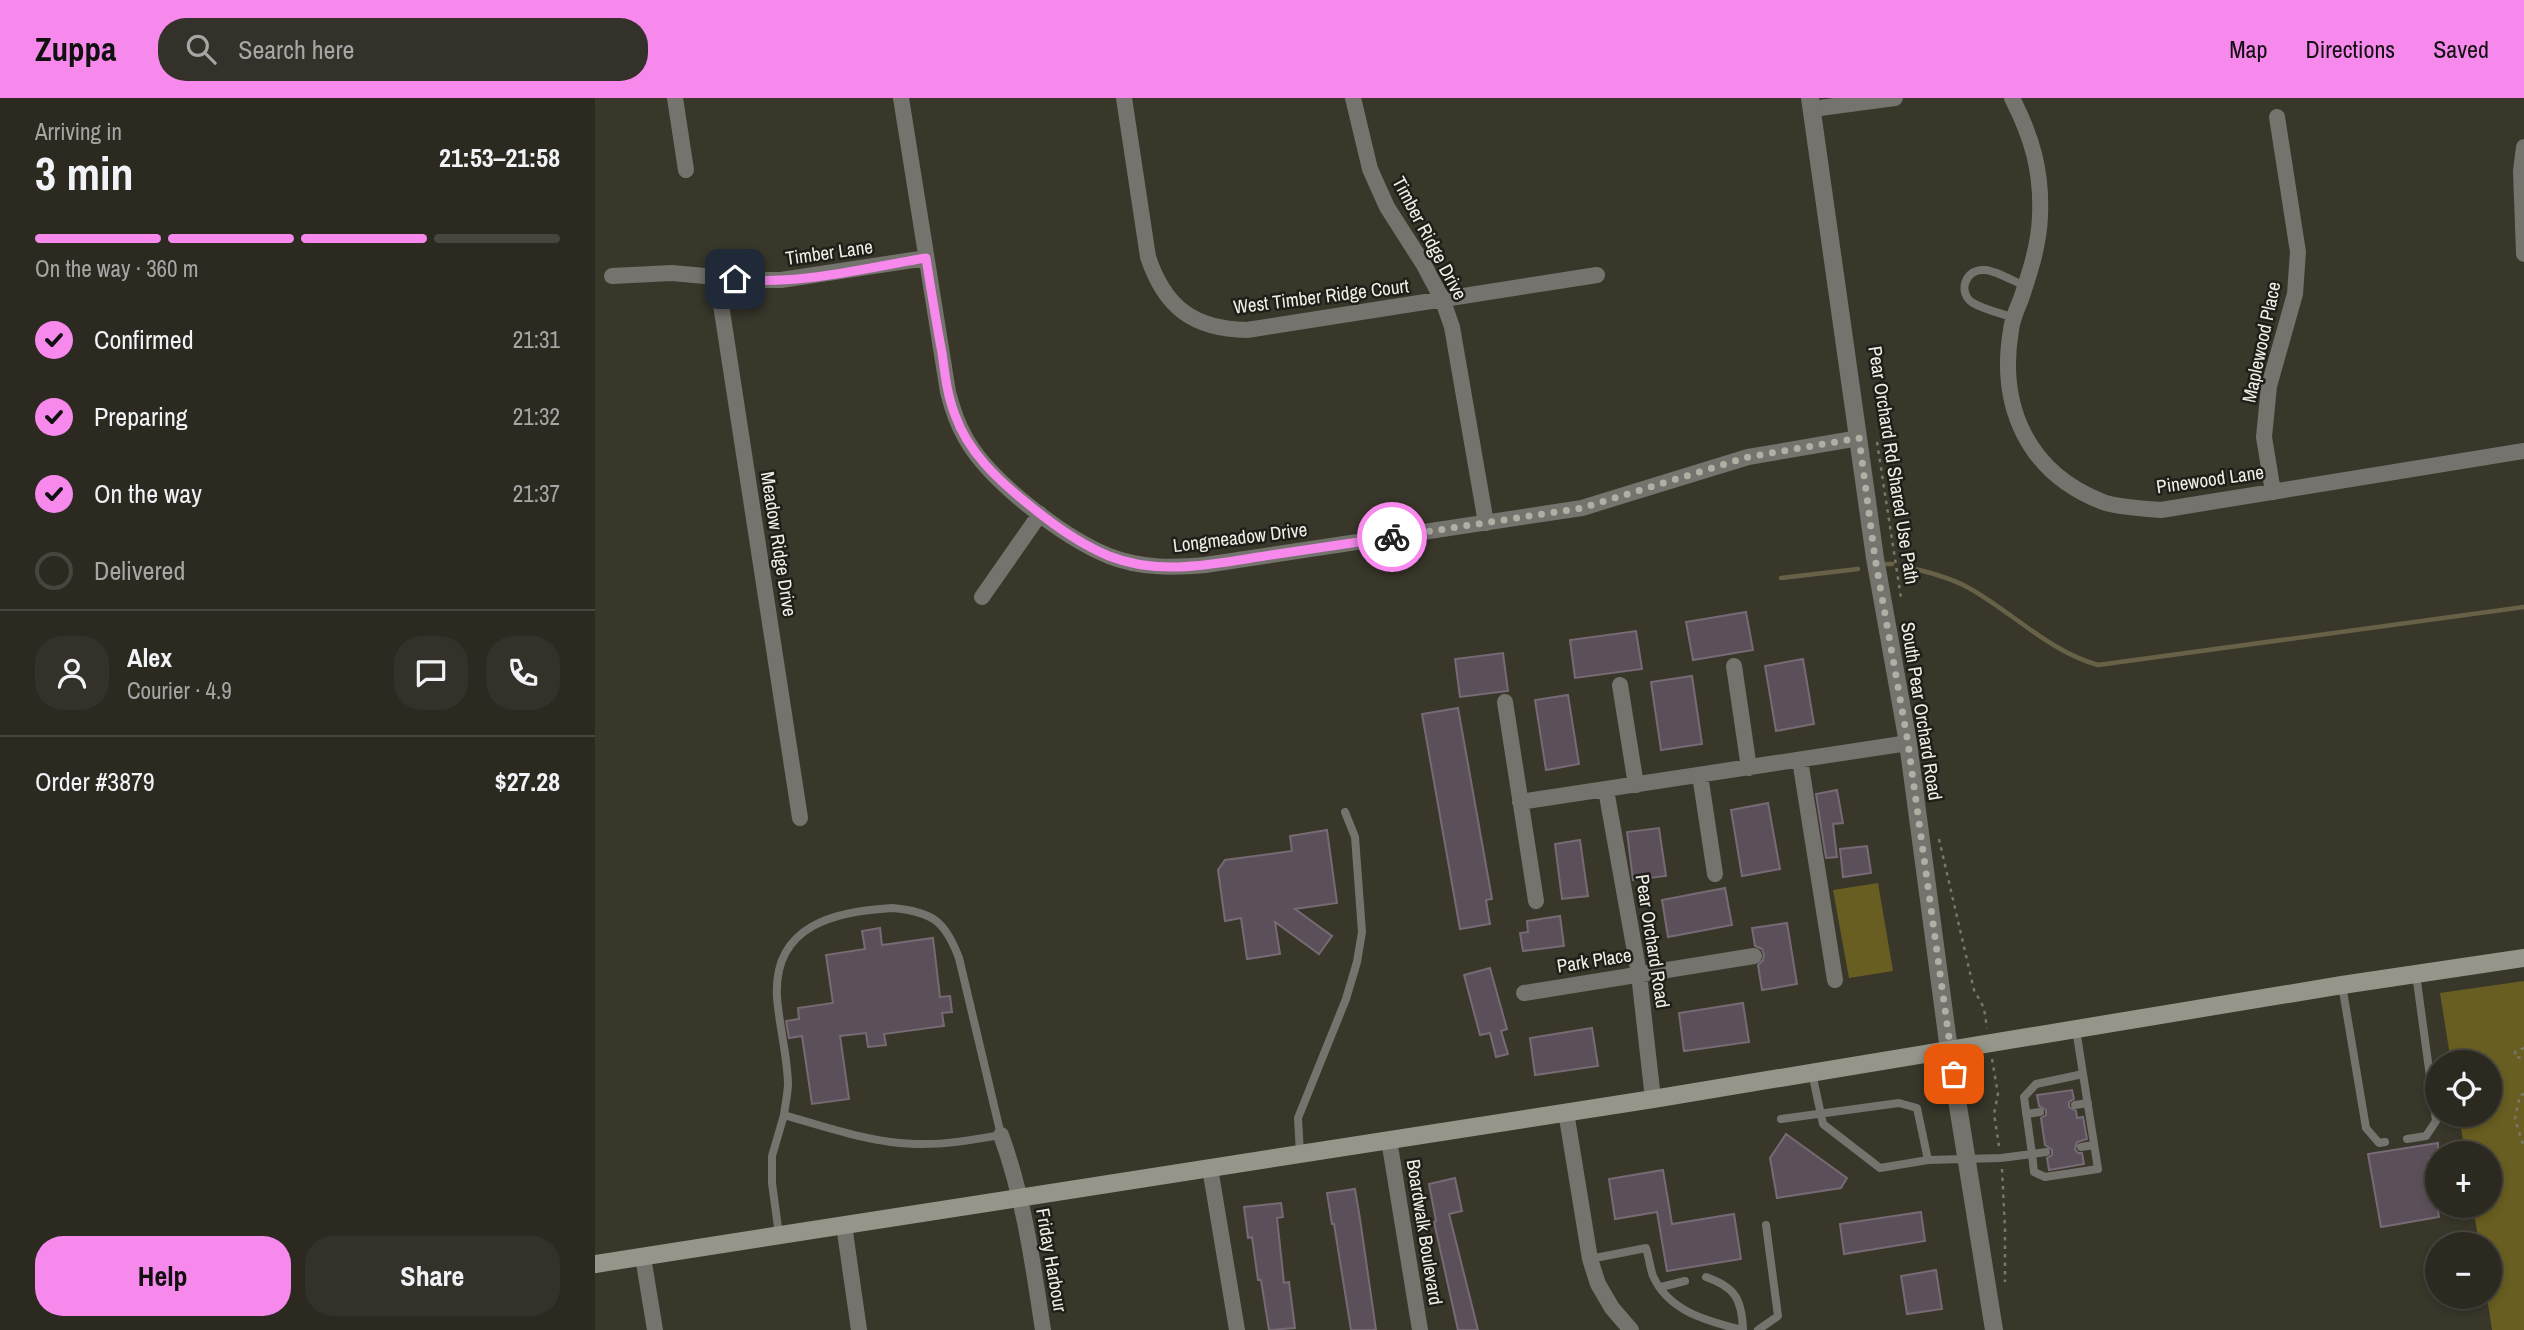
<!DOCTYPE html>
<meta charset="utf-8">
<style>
:root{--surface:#2b2920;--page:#333129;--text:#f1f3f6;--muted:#a6a6a5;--line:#47453e;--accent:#f788ec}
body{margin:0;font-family:"Archivo Narrow",sans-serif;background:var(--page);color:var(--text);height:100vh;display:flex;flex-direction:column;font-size:26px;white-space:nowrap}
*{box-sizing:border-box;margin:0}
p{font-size:23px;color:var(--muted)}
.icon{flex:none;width:38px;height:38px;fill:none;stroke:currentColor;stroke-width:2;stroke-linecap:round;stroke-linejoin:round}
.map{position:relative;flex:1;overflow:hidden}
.sheet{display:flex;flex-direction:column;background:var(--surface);width:595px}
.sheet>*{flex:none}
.tools{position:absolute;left:1830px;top:952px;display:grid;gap:14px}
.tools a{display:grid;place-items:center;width:77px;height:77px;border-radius:50%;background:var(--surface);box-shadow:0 4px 10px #0003,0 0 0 2px var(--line);font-size:35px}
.pin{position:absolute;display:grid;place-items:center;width:60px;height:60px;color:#fff;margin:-30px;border-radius:14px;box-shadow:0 4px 10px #0006}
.courier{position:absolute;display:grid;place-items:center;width:70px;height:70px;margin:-35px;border:5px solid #f788ec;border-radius:50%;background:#fff;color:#222;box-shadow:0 2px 9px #0007}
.summary em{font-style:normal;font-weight:700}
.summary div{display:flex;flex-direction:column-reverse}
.summary{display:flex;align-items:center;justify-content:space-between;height:119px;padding:0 35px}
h1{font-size:46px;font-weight:700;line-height:52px}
.bar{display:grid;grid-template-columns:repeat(4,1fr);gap:10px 7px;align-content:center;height:84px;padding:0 35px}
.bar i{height:9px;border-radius:5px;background:var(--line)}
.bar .on{background:var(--accent)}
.bar p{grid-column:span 4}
.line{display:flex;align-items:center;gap:18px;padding:0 35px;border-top:2px solid var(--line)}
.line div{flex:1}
.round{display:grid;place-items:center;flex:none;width:74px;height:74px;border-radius:28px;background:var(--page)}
ol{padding:0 35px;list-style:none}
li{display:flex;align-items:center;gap:21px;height:77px}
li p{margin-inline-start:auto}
li .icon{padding:7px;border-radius:50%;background:var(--accent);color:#111;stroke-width:4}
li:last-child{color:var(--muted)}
li i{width:38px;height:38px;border:4px solid var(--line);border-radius:50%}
.action{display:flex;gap:14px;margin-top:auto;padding:14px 35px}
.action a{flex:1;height:80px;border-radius:28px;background:var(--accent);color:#111;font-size:28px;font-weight:700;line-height:80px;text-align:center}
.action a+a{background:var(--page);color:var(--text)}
header{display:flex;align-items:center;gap:42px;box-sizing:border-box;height:98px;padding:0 35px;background:var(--accent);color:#111}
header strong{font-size:33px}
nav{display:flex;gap:38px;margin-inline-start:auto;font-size:24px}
.search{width:490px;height:63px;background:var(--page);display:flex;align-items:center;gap:18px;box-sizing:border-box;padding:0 24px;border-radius:28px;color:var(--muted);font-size:26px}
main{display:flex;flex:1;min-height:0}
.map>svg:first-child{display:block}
</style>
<header>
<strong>Zuppa</strong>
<div class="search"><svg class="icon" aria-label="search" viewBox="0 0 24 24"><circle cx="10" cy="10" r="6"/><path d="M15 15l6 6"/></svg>Search here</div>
<nav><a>Map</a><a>Directions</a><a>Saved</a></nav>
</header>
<main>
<section class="sheet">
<div class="summary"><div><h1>3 min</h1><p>Arriving in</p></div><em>21:53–21:58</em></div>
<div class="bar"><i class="on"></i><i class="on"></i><i class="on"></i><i></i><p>On the way · 360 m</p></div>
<ol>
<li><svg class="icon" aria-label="check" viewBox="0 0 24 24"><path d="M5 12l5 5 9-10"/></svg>Confirmed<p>21:31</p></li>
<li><svg class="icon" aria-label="check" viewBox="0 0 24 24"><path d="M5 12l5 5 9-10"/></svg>Preparing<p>21:32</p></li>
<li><svg class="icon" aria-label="check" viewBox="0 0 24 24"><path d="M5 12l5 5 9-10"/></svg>On the way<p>21:37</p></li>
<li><i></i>Delivered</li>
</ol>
<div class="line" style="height:126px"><a class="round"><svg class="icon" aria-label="person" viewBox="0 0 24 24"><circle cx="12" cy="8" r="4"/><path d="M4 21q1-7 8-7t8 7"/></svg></a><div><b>Alex</b><p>Courier · 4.9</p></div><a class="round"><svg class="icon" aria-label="chat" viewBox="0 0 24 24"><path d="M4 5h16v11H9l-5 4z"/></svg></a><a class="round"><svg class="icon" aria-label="phone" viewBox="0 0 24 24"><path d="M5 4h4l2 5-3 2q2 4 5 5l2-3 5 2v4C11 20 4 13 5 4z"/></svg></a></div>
<div class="line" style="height:91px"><div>Order #3879</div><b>$27.28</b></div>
<div class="action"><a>Help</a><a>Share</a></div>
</section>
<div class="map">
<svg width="1929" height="1232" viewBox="0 0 1929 1232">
<rect width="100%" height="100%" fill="#39372a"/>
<path fill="#685e21" d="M1283 785 1298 873 1254 880 1238 792Z
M1929 883V1232H1897L1892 1199H1895V1146H1884L1878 1108H1895V1055H1870L1864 1017H1895V964H1856L1845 895Z"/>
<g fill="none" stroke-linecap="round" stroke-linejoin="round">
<path stroke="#676247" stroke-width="4.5" d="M1291 466H1297
M1308 468C1329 473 1354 479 1374 490 1417 514 1455 554 1503 567L1929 509
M1186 480 1263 471"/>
</g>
<path fill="#5b5059" stroke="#766a74" stroke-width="2" d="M1151 514 1158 552 1098 562 1091 524Z
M1041 533 1047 571 980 580 975 542Z
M908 555 913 593 865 599 860 561Z
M1208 561 1219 626 1181 633 1170 568Z
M1097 578 1107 646 1066 652 1056 584Z
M973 597 984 666 951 672 940 602Z
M863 610 897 801 891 802 895 826 865 831 827 616Z
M1242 692 1248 725 1238 726 1242 759 1231 760 1221 696Z
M1173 705 1185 771 1147 778 1136 712Z
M1064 730 1071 778 1038 782 1032 734Z
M732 732 742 805 700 811 737 838 724 856 680 824 685 856 652 861 646 820 630 823 623 772 630 762 697 753 695 738Z
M985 742 993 798 967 801 960 746Z
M1272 748 1276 775 1248 779 1245 751Z
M1130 790 1137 827 1073 839 1067 802Z
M965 818 969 848 928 853 925 835 933 834 932 823Z
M1192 825 1202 886 1167 892 1163 867 1168 862 1169 856 1167 851 1160 848 1157 830Z
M285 830 287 847 338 840 345 899 355 898 357 914 347 915 349 928 289 936 291 947 273 949 271 935 245 938 254 1001 217 1006 207 938 194 940 191 923 204 921 203 910 238 905 231 857 270 851 267 833Z
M895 870 912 931 906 933 913 956 901 959 895 935 885 937 869 877Z
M1148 905 1154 944 1089 953 1084 915Z
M997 930 1003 968 940 977 935 940Z
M1477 992 1479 1001 1474 1004V1009L1481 1013 1482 1020 1488 1019 1492 1041 1482 1044 1480 1051 1483 1055H1487L1489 1066 1454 1072 1452 1060 1457 1057V1052L1450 1047 1446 1020 1451 1017V1012L1444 1008 1442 997Z
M1191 1036 1252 1080 1246 1090 1182 1100 1175 1060Z
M1843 1045V1058L1834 1060 1844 1119 1786 1129 1773 1056Z
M1068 1072 1077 1126 1139 1116 1146 1161 1072 1173 1062 1114 1020 1121 1014 1081Z
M860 1080 867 1113 854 1116 883 1232H863L839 1124 841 1123 834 1086Z
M760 1091 765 1121 781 1232H756L739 1126H737L732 1095Z
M686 1105 688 1119 682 1120 689 1185 694 1184 700 1230 674 1232 666 1182H663L657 1139 653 1140 649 1109Z
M1326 1114 1330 1143 1249 1156 1245 1126Z
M1341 1172 1347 1211 1312 1216 1306 1178Z"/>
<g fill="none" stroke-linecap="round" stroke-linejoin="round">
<path stroke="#78776b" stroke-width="2.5" stroke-dasharray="3.5 5" stroke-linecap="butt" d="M1282 344 1306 500
M1344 741 1379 892 1389 910 1392 930
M1929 950 1920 954V959L1929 960
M1397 961 1403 996 1399 1016 1404 1048
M1929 996 1925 997 1920 1021 1929 1049
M1407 1071 1410 1131V1184"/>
<path stroke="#74736d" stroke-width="8" d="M1419 220C1406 215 1390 212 1378 205 1362 195 1370 170 1390 172 1402 173 1418 183 1430 188
M298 810C338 814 350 823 364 860L406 1037C377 1042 349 1047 320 1046 276 1045 231 1029 189 1017 190 1007 193 995 193 985 192 956 184 927 182 899 178 827 240 813 298 810Z
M1747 887 1771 1030 1784 1045 1790 1044
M1481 931 1488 976
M1217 975 1228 1026 1285 1070 1333 1062 1406 1060 1437 1056 1429 999 1441 986 1488 976 1503 1071 1450 1079 1439 1074 1437 1056 1451 1054
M1480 1007 1493 1005
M1431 1016 1445 1014
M1186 1021 1304 1005 1322 1010 1333 1062
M1812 1041 1831 1038 1841 1023 1821 876
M1486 1049 1499 1047
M705 1056 703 1020 751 901 762 864 767 834 760 739 750 714
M184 1137 177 1085V1058L189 1017
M995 1161 1051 1150C1054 1159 1055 1170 1058 1178 1074 1214 1113 1223 1147 1232
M1111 1179C1140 1189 1147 1201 1148 1232
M1066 1189 1090 1183
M1163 1232 1183 1218 1171 1127"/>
<path stroke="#74736d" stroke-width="16" d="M80 0 91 72
M306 0 353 294C357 310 362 325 370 339 393 382 469 440 514 458 544 470 577 470 610 467L987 410 1153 359 1264 340
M529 0 553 159C570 210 599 231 652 232L1002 177
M758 0 775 71 792 109 829 167 848 203 857 229 891 425
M1417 0C1437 39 1447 73 1445 118 1444 147 1435 174 1426 201 1422 211 1417 221 1416 232 1403 309 1433 375 1508 404 1525 410 1548 410 1566 412L1929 353
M1217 11 1300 0
M1929 49 1926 73 1929 156
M17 178 77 175 154 182H186L331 160
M126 179 125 200 205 720
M1678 394 1669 339 1674 288 1700 196 1703 154 1682 19
M387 499 445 416
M1139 568 1154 670
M1025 587 1041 687
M910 604 941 803
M1205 662 1240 882
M1105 677 1120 776
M1011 692 1044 876 1058 1001
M925 704 1313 645
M929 895 1159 858
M971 1014 995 1161 1003 1186 1017 1210 1036 1232
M406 1037C429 1100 438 1166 448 1232
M794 1042 825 1232
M615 1070 642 1232
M249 1127 264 1232
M48 1159 60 1232"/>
<path stroke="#74736d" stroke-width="18" d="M1215 0 1280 460 1313 645 1354 952 1399 1232"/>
<path stroke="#96958a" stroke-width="18" d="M0 1166 1058 1001 1747 887 1929 860"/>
</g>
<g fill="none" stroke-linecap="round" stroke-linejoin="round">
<path stroke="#b0afa4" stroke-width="7" stroke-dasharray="0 12.6" d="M797 439 987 410 1153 359 1264 340 1280 460 1313 645 1359 976"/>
<path stroke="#f788ec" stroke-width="9" d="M140 181C203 188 269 170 331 160 336 192 341 223 347 255 350 276 352 297 360 317 373 354 403 382 433 406 457 426 485 446 514 458 566 479 623 465 676 457 717 451 757 445 797 439"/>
</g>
<g text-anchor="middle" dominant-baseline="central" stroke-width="5" stroke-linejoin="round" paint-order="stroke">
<g font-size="19" fill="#f0efe6" stroke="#1f1e19">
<text transform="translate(835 140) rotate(62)">Timber Ridge Drive</text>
<text transform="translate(234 154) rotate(-8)">Timber Lane</text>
<text transform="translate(726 198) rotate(-7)">West Timber Ridge Court</text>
<text transform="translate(1666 244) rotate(-78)">Maplewood Place</text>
<text transform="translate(1299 367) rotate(81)">Pear Orchard Rd Shared Use Path</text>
<text transform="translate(1615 381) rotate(-8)">Pinewood Lane</text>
<text transform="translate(645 439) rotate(-7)">Longmeadow Drive</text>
<text transform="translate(184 446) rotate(81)">Meadow Ridge Drive</text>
<text transform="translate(1327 613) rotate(81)">South Pear Orchard Road</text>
<text transform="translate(1058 843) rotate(81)">Pear Orchard Road</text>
<text transform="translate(999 862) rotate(-9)">Park Place</text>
<text transform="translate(830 1134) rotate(81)">Boardwalk Boulevard</text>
<text transform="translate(457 1162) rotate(80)">Friday Harbour</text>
</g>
</g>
</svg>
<div class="tools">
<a><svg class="icon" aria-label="locate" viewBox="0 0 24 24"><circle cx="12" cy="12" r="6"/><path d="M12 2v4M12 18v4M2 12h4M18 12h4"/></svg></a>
<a>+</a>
<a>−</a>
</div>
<div class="pin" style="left:1359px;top:976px;background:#ea580c"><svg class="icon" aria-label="bag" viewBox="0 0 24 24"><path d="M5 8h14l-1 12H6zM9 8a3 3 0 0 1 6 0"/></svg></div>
<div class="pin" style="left:140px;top:181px;background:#1f2937"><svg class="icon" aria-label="home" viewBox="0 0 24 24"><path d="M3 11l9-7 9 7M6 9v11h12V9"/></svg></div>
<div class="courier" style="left:797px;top:439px"><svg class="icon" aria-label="bike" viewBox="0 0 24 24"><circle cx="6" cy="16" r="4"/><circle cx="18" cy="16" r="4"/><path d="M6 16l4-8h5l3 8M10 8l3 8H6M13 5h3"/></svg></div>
</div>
</main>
